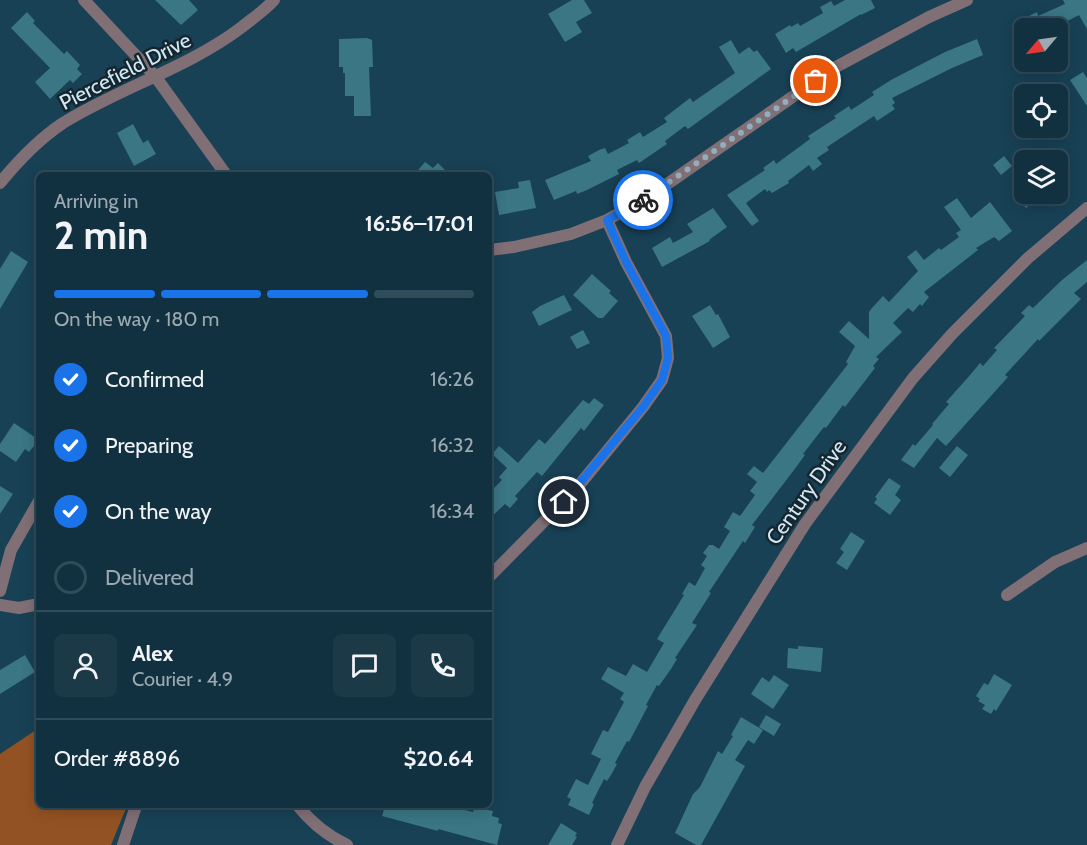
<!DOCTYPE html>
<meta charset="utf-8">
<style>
:root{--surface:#123140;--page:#1b3947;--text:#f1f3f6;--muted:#9ca9b1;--line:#314c59;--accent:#1a73e8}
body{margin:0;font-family:Cabin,sans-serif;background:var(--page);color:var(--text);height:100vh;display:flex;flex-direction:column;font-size:22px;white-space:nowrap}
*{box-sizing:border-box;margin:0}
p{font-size:20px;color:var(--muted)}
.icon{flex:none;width:33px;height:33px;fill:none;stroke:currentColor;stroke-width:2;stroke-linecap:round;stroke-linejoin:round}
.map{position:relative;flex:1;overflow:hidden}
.side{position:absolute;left:36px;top:172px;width:456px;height:636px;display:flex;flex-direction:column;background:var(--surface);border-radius:9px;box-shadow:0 3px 15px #0003,0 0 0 2px var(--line)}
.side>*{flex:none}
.needle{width:39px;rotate:241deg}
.buttons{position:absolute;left:1014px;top:18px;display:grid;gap:12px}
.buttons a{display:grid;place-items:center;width:54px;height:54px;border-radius:9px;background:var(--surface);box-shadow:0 3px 15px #0003,0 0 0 2px var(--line);font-size:30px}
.pin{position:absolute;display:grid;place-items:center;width:51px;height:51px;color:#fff;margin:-26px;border:3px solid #fff;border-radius:50%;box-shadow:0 2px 6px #0007}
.courier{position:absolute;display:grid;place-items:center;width:60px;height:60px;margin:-30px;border:4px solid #1a73e8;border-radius:50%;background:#fff;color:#222;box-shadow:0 2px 8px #0007}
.summary em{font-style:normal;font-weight:700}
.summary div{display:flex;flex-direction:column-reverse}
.summary{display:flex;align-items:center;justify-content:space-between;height:102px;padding:0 18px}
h1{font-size:39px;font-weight:700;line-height:45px}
.bar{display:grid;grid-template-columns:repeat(4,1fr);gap:9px 6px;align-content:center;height:72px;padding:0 18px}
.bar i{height:8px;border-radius:4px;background:var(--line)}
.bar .active{background:var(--accent)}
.bar p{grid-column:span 4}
.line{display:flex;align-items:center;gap:15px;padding:0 18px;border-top:2px solid var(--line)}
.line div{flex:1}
.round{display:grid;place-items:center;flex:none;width:63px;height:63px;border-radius:9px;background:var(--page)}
ol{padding:0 18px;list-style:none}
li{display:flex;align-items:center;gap:18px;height:66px}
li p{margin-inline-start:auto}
li .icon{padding:6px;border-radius:50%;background:var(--accent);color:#fff;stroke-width:4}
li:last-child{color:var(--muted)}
li i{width:33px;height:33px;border:3px solid var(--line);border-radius:50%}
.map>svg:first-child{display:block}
</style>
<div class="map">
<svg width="1087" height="845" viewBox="0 0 1087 845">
<rect width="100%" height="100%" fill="#184155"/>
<path fill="#935223" d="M39 728V806H127L111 845H0V754Z"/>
<path fill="#3a7683" d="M155 0H189L198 10 181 25Z
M572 0H584L592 13 576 22 582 32 565 42 548 14Z
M845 0H871L875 8 861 15V14L796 52 793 48 786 53 775 34 790 25 791 27 798 23 800 26 823 13 820 7 831 1 834 6Z
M1063 0H1087V29L1079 15 1054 28H1030L1025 18 1037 12 1038 16 1065 4Z
M27 12 35 21 33 23 64 54 67 51 80 65 77 69 82 74 73 83 70 80 50 99 35 82 50 68 11 28Z
M367 38 372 40 373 67H369L371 116H354V96H345V73H343V67H339V39Z
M977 39 983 55 952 68 892 98 895 103 892 105 895 109 877 121 874 116 827 147 829 150 817 158 822 164 813 171 809 165 788 181 789 183 772 193 769 190 767 192 765 189 746 203 759 221 752 226 727 195 765 170 763 168 774 160 776 164 810 139 808 136 836 118 834 116 849 106 851 110 874 95 872 92 891 80 945 52Z
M731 40 739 54 749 47 754 52 757 50 771 69 688 129 685 126 665 141 667 144 639 163 637 160 617 170 619 174 587 190 577 194 576 191 554 200 545 180 591 161 588 156 599 150 605 148 608 154 629 143 627 140 640 132 643 137 667 122 664 118 690 98 693 102 735 73 719 47Z
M1083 72 1087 78V106L1070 80Z
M133 124 143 143 148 140 156 154 134 166 117 133Z
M1004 156 1012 166 1001 175 993 165Z
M425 162 433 168 438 163 451 176H413Z
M530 180 536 208 499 215 495 192 519 188 518 182Z
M1015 194H1044L1026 208Z
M957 198 971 218 990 202 1012 231 999 241 994 237 976 248 978 250 924 292 929 297 922 306 920 304 913 312 908 308 893 323 902 332 876 357 879 359 873 366 875 368 845 407 843 405 826 428 824 427 803 454 805 455 794 470 752 525 755 527 745 543 743 541 709 592 711 593 692 623 697 625 675 658 677 659 671 669 659 686 657 685 646 705 648 706 629 742 627 741 615 763 617 764 611 775 607 781 604 779 592 803 594 804 589 815 568 805 571 799 567 797 576 779 588 785 601 759 591 754 603 730 608 732 624 702 620 699 624 693 601 679 608 667 626 676 633 664 647 672 664 643 657 639 684 595 682 594 689 582 695 586 705 568 701 565 707 556 703 553 709 545H713L719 549 730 531 724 527 733 512 740 516 755 495 750 491 757 482 747 474 754 466 763 473 848 364 846 362 855 346 839 332 849 321 869 339V312L872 308 883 296 889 302 918 271 907 257 916 250 924 260 939 248 941 250 959 237 956 233 961 230 944 207Z
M713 208 727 227 709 240 710 241 662 267 652 248 670 237 673 243 693 232 687 224Z
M11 251 28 262 0 309V269Z
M1087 260V282L1074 293 1081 299 1039 341 1038 339 1005 375 1008 377 946 446 937 438 914 468 901 460 913 444 915 446 933 425 932 424 949 404 946 402 971 374 980 363 983 366 997 350 994 348 1025 316 1021 313 1029 305 1033 308 1062 280Z
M592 274 611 291 609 293 618 301 603 318H598L573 295Z
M564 295 572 310 539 326 532 312 540 306Z
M710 305 716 315 718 314 730 337 713 348 692 316Z
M583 330 590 343 577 349 570 337Z
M594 398 604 405 584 431 581 428 542 476 537 472 515 496 518 499 510 508 505 504 489 519V493L502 480 499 477 507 468 492 454 499 446 518 463 539 439 545 444 583 400 589 404Z
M14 423 39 440 29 452 25 449 16 462 0 451V444Z
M957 446 968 455 950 477 939 468Z
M889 478 901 486 895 495 901 500 890 515 874 503 877 499 875 497Z
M0 486 13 494 0 514Z
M851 532 865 541 847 570 836 563 844 552 840 549Z
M798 646 823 648 821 672 787 668 788 648 798 649Z
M25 655 35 672 0 694V670Z
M994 674 1012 685 996 711 994 709 991 714 982 709 985 705 978 701 980 699 976 696 984 683 988 685Z
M774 675 789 685 773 709 751 694 762 677 769 682Z
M766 715 781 724 774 736 759 727Z
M741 717 763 730 754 744 748 740 735 760 745 766 701 845H696L675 833 693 794 700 787 718 751 722 754 733 736 731 735Z
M385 806H447L473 812 474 807 493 811 492 816 499 818 498 823 502 824 497 845 438 829V831L382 816Z
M561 823 577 833 575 836 577 837 572 845H548Z"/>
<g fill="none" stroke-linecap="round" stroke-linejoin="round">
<path stroke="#816f76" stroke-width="12" d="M84 0 155 76 227 176
M0 183C18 161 39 139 63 123 121 87 188 68 242 27 253 18 264 11 274 0
M489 250 514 247 571 234 607 220 650 196 834 68 929 17 967 0
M489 577 576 489 643 407 662 380 668 358 666 336 626 262 607 220
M0 591 11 550 39 501
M1007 595 1055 562 1087 548
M0 605 19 608 39 604
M298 806C311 822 328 836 347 845
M123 845 136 806
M617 845 645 787 695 700 805 524 913 378 952 334 1028 258 1087 208"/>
</g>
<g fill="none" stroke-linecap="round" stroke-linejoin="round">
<path stroke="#91aebc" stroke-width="6" stroke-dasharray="0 10.8" d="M643 200 816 81"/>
<path stroke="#1a73e8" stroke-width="8" d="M564 502 643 407 662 380 668 358 666 336 626 262 607 220 643 200"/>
</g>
<g text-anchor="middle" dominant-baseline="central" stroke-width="5" stroke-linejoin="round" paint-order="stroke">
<g font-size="21" fill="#d2e8f4" stroke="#15262f">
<text transform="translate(125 71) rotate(-27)">Piercefield Drive</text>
<text transform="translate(806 492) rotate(-55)">Century Drive</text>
</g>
</g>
</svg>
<div class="buttons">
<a><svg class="needle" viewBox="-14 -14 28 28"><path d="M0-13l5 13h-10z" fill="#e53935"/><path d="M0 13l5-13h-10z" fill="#9ca9b1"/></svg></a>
<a><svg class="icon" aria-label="locate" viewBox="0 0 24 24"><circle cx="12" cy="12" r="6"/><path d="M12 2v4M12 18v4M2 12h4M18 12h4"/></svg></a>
<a><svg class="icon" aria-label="layers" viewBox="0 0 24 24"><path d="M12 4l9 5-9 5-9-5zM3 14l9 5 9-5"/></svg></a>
</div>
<div class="pin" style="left:816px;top:81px;background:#ea580c"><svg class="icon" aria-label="bag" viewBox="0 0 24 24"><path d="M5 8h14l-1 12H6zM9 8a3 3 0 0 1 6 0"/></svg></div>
<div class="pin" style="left:564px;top:502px;background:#1f2937"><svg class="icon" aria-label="home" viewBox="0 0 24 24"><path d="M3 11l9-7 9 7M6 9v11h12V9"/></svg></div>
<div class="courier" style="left:643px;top:200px"><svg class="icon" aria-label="bike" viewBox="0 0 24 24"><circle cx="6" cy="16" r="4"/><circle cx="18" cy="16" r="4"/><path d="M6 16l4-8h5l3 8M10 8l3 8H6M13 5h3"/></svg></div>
<section class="side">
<div class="summary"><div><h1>2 min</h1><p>Arriving in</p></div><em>16:56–17:01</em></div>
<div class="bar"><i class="active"></i><i class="active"></i><i class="active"></i><i></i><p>On the way · 180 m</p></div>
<ol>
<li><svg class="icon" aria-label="check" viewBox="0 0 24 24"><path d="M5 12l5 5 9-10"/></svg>Confirmed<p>16:26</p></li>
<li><svg class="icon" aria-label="check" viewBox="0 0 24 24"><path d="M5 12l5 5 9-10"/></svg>Preparing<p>16:32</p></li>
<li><svg class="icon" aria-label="check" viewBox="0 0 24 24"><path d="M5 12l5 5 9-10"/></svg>On the way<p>16:34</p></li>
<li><i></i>Delivered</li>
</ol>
<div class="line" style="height:108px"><a class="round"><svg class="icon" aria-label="person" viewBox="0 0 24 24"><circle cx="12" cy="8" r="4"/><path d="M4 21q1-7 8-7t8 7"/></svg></a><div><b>Alex</b><p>Courier · 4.9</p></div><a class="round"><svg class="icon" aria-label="chat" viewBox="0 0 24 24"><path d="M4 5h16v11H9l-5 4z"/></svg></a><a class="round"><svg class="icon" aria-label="phone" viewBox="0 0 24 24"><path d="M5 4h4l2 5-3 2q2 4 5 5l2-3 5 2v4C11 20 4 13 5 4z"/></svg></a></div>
<div class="line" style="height:78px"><div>Order #8896</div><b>$20.64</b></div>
</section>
</div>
